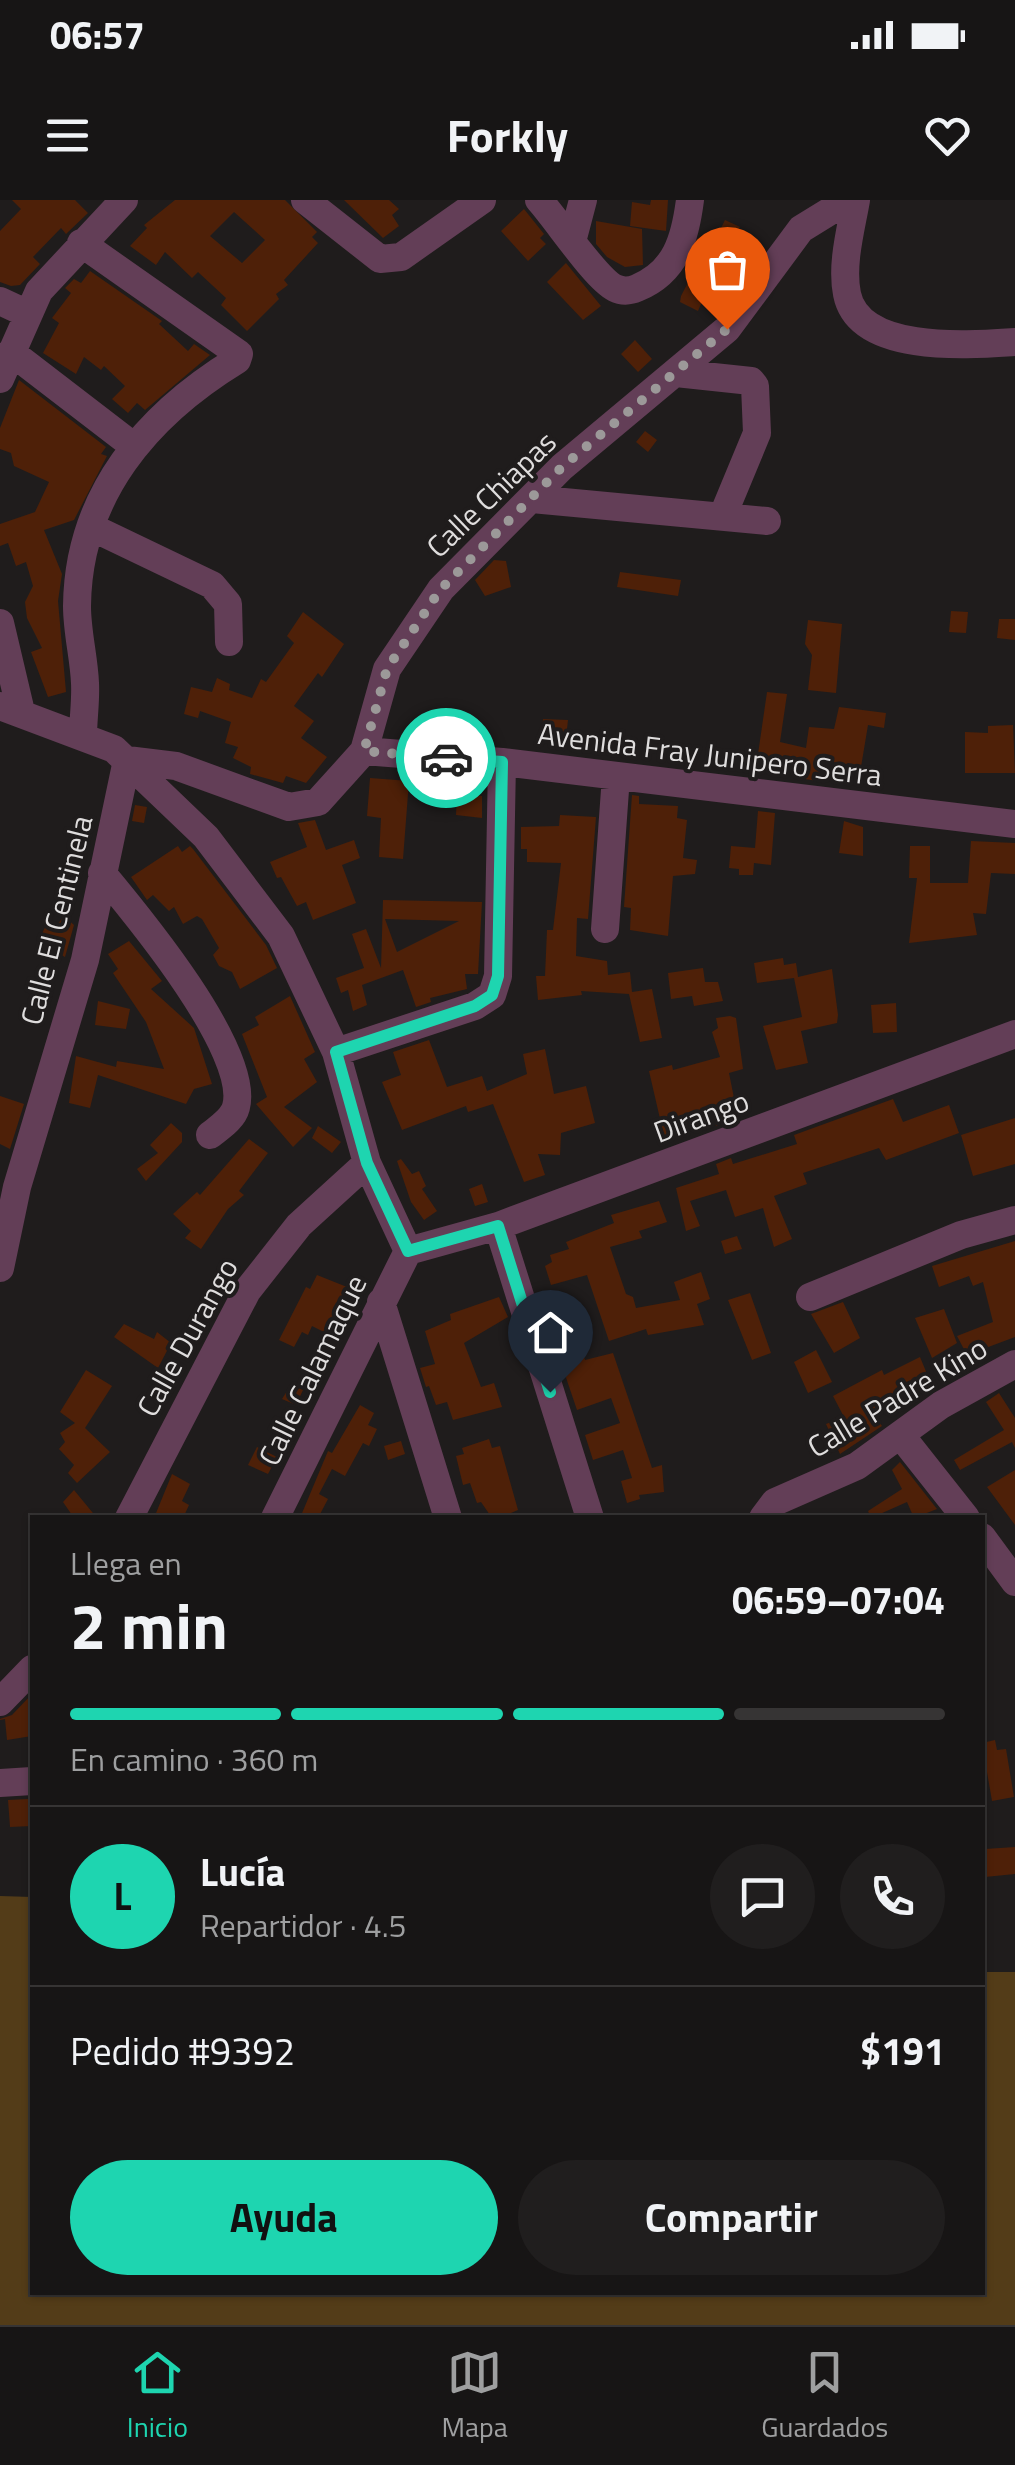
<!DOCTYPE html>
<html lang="es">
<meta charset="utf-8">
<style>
:root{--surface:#171515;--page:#201e1e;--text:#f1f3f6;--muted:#9e9fa0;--line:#363434;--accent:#1ed5b0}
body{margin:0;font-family:"Titillium Web",sans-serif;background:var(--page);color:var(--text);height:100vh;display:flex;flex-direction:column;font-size:38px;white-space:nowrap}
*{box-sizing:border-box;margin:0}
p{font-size:32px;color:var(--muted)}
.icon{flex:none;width:55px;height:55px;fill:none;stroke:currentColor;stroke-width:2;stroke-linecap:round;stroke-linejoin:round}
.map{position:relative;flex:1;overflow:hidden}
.drawer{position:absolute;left:30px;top:1315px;width:955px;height:780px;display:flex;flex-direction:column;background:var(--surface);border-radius:0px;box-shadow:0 2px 8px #0004,0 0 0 2px var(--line)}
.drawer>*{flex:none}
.pin{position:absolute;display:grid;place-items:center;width:85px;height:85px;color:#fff;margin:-102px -42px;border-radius:50% 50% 50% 0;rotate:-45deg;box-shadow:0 0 10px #0007}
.pin .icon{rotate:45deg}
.courier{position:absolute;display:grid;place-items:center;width:100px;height:100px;margin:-50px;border:8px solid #1ed5b0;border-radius:50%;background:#fff;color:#222;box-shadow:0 2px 12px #0007}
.head em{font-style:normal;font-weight:700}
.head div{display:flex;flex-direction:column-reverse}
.head{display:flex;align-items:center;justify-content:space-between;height:170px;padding:0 40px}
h1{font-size:65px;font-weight:700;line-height:75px}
.bar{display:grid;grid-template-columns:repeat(4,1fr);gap:15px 10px;align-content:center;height:120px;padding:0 40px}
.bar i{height:12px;border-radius:8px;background:var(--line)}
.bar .current{background:var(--accent)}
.bar p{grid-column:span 4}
.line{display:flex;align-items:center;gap:25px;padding:0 40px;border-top:2px solid var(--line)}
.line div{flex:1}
.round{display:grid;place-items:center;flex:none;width:105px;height:105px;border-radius:52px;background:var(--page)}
.cta{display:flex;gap:20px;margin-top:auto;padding:20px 40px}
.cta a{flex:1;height:115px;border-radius:60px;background:var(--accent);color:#111;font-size:40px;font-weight:700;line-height:115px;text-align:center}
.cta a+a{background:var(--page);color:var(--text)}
.status{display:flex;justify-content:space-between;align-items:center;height:70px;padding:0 50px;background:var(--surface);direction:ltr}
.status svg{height:28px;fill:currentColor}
header{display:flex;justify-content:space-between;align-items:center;height:130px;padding:0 40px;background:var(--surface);font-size:45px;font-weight:700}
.tab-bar{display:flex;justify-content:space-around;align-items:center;height:140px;border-top:2px solid var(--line);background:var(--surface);font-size:28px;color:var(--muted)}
.tab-bar a{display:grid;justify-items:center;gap:5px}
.tab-bar .current{color:var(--accent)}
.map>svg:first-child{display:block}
</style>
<div class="status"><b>06:57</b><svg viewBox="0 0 49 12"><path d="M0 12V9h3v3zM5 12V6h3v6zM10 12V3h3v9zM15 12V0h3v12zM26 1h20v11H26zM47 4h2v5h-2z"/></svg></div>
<header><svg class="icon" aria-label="menu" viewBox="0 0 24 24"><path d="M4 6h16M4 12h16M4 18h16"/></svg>Forkly<svg class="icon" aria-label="heart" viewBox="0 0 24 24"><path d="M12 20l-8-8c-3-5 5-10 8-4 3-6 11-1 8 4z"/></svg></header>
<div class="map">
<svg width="1015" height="2125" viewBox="0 0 1015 2125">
<rect width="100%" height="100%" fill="#1f1c1c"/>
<path fill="#533c18" d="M0 1696 32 1697V2092H982L983 1772H1015V2125H0Z"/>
<path fill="#4e2008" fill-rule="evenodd" d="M12 0H75L88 13 66 34 61 28 33 57 40 64 20 85 11 86 0 82V31L21 9Z
M175 0H285L317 32 312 37 318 43 284 80 288 85 276 94 279 99 247 131 221 105 226 98 198 72 192 78 165 52 156 65 130 46 147 28 144 25ZM234 12 265 40 242 63 210 36Z
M344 0H389L399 9 392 15 399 26 383 38Z
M651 0H668L666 31 630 26 632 2 650 5Z
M524 9 544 34 540 38 546 44 528 61 501 31Z
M725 20 740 27 731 42 746 50 727 82 735 88 720 109 704 97 698 111 680 102 681 96 714 32 718 34Z
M596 21 642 29 643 65 625 67 607 57 596 44Z
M566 63 601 106 583 120 547 82Z
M90 71 162 121 159 124 188 151 194 144 210 155 145 210 137 203 128 213 112 199 125 186 104 166 101 170 84 157 76 174 43 153 59 123 52 118 71 93 65 88 74 79 81 83Z
M635 140 652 159 638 172 621 154Z
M19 180 106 247 101 254 107 256 74 320 44 330 62 374 58 401 66 492 48 497 31 452 42 448 27 418 25 402 33 386 26 362 16 366 8 343 0 346V324L35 312 49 282 14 266 11 253 0 249V228Z
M645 231 657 240 648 252 636 242Z
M494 360 506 361 511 387 485 396 475 380Z
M620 372 681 380 678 396 617 387Z
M951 411 968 412 966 433 949 432Z
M303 412 344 444 322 477 318 473 294 506 314 521 301 538 327 557 306 583 286 576 283 583 250 574 251 567 233 558 238 547 225 543 231 522 200 511 198 518 184 514 191 487 212 492 217 478 230 484 229 490 252 498 261 479 266 482 294 443 287 436Z
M999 419H1015V440L997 438Z
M808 420 842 424 836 493 808 490 812 455 805 444Z
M767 492 787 494 780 542 806 548 809 527 834 529 839 507 886 513 884 528 868 525 861 567 826 561 823 582 793 577 795 566 757 561Z
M543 519 568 520 566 538 542 532Z
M1013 525 1015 573H965V532L988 533V526Z
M370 578 409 581 403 659 379 657 381 618 367 616Z
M457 593 482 596V618L456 615Z
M632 595 639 596V604L678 606 677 618 687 620 683 658 697 660 695 674 673 676 668 736 630 730 631 708 624 707Z
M135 605 147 607 144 623 132 621Z
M758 611 775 613 771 665 754 663 753 675H739V669L729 668 731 646 755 648Z
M560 615 596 617 588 719 577 718 576 756 607 761 608 775 630 772 632 792 652 789 662 838 640 842 629 794 581 791 582 795 538 800 536 776H545L547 730H553L561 663 527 662V649H521V627L559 626Z
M315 620 326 650 354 640 360 658 342 665 356 703 313 720 306 702 297 706 281 677 277 678 270 662 307 647 298 623Z
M844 621 863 627V656L839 653Z
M971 641 1015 643V674L991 673 986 714 973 713 977 735 909 743 917 678H909L910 646H930V683H968Z
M178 646 182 652 190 646 193 649 266 745 277 768 240 789 232 772 219 766 213 755 219 748 202 719 197 716 183 724 174 707 169 711 153 695 147 700 131 677Z
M383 700 482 702 478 774H465L467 789 430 798 431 802 416 807 403 770 362 785 367 805 353 811 348 790 341 793 336 778 364 768 352 734 366 729 381 768ZM385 719 459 721 397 752Z
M64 716 74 725 65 757 38 742 48 721 57 725Z
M129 741 162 781 151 789 194 828 212 884 194 889 186 904 98 875 90 908 69 903 76 856 116 867 117 861 164 869 146 822 113 773 118 769 108 754Z
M783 758 784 765 796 763 798 777 832 769 838 815 837 823 801 831 808 863 776 870 763 826 802 817 794 778 757 783 754 763Z
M703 768 705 782H718L723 801 694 806 692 796 671 799 668 773Z
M290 796 315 852 304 859 317 882 284 907 312 928 293 947 256 904 267 897 242 834 259 825 255 817Z
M98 801 130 809 126 829 95 825Z
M896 803 897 832 873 833 871 805Z
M730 816 736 818 743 869 729 873 738 918 716 926 713 916 687 921 689 931 664 936 649 871 672 865 673 870 720 857 712 832 718 828 716 818Z
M429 840 447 887 482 876 487 891 527 874 523 854 545 849 554 894 586 886 595 923 561 933 560 955 538 954 545 975 524 982 493 904 468 912 466 906 402 930 382 882 401 875 393 852Z
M0 896 24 904 10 949 0 944Z
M893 899 903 922 949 905 959 933 886 960 879 948 803 973 807 984 774 996 792 1039 774 1047 763 1008 735 1017 726 990 690 1001 700 1026 686 1031 676 988 719 974 716 964 731 958 733 964 797 944 794 935Z
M1015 918V964L973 976 961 935Z
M171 923 182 933V942L146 981 137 969 158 953 150 945Z
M318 926 341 942 332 953 312 938Z
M249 939 268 953 239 991 244 995 228 1009 201 1049 185 1038 191 1031 173 1014 197 992 200 995Z
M401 959 412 974 419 971 426 986 422 989 437 1011 424 1020 411 1002 397 961Z
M482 984 488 1002 475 1006 469 989Z
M659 1001 667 1022 639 1031 642 1038 610 1047 626 1094 633 1097 636 1108 680 1100 674 1082 701 1072 710 1099 697 1104 704 1125 648 1135 646 1129 609 1141 587 1075 551 1085 545 1066 552 1062 550 1055 569 1049 566 1042 614 1023 611 1015Z
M737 1036 742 1049 725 1054 721 1041Z
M1015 1041V1137L967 1155 957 1136 993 1122 983 1082 973 1086 969 1076 939 1087 932 1066Z
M317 1075 347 1087 333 1122 340 1125 334 1137 312 1126 308 1135 302 1132 294 1147 279 1140 306 1087 310 1089Z
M750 1093 771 1153 752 1160 728 1100Z
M499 1097 508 1117 464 1143 481 1187 494 1183 502 1207 453 1220 447 1202 436 1205 429 1186 426 1187 420 1168 435 1164 425 1131 451 1120 450 1114Z
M843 1102 860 1138 834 1153 811 1114Z
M944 1109 957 1143 932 1158 915 1118Z
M124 1124 154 1139 157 1132 171 1143 158 1168 114 1137Z
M816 1150 832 1182 808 1193 794 1162Z
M583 1152 585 1160 613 1153 652 1268 662 1265 664 1292 639 1295 640 1299 627 1303 621 1281 632 1278 623 1250 593 1260 585 1235 620 1223 611 1198 577 1210 560 1160Z
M920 1157 932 1186 875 1216 882 1226 840 1254 826 1224 844 1217 833 1196 882 1170 884 1175Z
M86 1170 112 1186 85 1228 110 1252 77 1283 68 1273 74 1265 59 1249 65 1242 60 1233 75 1223 60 1212Z
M292 1183 303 1190 296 1205 282 1199Z
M999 1193 1015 1218V1248L1012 1242 960 1270 954 1260 1004 1230 986 1202Z
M360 1205 374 1213 368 1225 377 1229 369 1246 363 1243 345 1276 332 1269 319 1294 328 1299 318 1318H300L328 1251 332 1253Z
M489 1239 492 1248 500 1246 518 1310 499 1318H492L481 1302 477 1303 470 1283 463 1285 456 1256 464 1254 462 1248Z
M401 1241 405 1254 388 1260 384 1246Z
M257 1247 277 1257 268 1274 248 1265Z
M900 1262 937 1309 914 1318 907 1302 871 1318 868 1311 902 1289 892 1270Z
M1015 1270V1325L987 1287Z
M172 1274 190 1284 182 1301 189 1305 183 1318H154Z
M74 1290 97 1318H74L63 1302Z
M32 1494V1536L7 1540 5 1519 0 1520V1519L12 1515Z
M995 1540 997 1550 1006 1549 1014 1597 992 1601 982 1543Z
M28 1599 32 1626 10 1627 8 1600Z
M1015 1647V1674L985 1677V1649Z"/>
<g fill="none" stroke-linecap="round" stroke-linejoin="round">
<path stroke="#633e57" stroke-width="28" d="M305 0 380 59 401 57 482 0
M539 0C557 20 596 79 615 88 623 92 630 91 637 88 676 72 685 39 690 0
M856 0C851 29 841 64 847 94 859 154 969 145 1015 142
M573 38 583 0
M81 43 239 154 237 160C147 215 78 295 77 406 77 432 84 458 85 483 86 501 83 519 83 537
M0 101 28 114
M11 152 132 245
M676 173 751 181 755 186 757 233 723 315
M0 179 39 91 124 0
M532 299 767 321
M91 327 212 385 228 404 229 442
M0 423 21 512
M0 506 114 549 206 637 281 736 336 852 367 963 408 1051
M364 551 387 469 441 389 562 267 727 129 801 29 848 0
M102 673C137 715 251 852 236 907 233 919 220 927 210 935
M605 729 616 576
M336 852 475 806 492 795 498 776 502 562
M498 1026 590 1318
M408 1051 498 1026 1015 834
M0 1068 17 987 85 760 127 560 176 566 289 607 318 602 364 551 502 562 1015 624
M810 1097 961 1035 1015 1020
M381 1102 448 1318
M902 1237 966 1318
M129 1318 247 1091 299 1025 367 963
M275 1318 408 1051
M763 1318 775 1302 857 1266 941 1205 1015 1164
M982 1337 1015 1382
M0 1502 32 1469
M0 1583 32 1581"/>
</g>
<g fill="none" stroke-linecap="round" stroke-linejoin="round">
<path stroke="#9c9999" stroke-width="10" stroke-dasharray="0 18" d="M446 558 364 551 387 469 440 390 562 267 727 129"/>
<path stroke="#1ed5b0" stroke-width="12" d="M446 558 502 562 498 776 492 795 475 806 336 852 367 963 408 1051 498 1026 550 1192"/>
</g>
<g text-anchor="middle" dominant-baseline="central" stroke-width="8" stroke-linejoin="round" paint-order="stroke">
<g font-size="30" fill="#dfdddd" stroke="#1f1c1c">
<text transform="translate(491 294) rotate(-44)">Calle Chiapas</text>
<text transform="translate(710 554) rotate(7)">Avenida Fray Junipero Serra</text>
<text transform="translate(56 720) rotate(-76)">Calle El Centinela</text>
<text transform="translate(701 916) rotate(-20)">Dirango</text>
<text transform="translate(187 1137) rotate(-61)">Calle Durango</text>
<text transform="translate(312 1170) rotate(-64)">Calle Calamaque</text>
<text transform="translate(897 1197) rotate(-31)">Calle Padre Kino</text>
</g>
</g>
</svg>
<div class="pin" style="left:727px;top:129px;background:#ea580c"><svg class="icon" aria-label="bag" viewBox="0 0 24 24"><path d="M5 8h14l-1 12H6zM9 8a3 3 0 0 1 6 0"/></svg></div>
<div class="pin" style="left:550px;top:1192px;background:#1f2937"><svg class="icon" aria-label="home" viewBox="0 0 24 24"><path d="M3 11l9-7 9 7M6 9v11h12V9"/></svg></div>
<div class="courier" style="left:446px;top:558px"><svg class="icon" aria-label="car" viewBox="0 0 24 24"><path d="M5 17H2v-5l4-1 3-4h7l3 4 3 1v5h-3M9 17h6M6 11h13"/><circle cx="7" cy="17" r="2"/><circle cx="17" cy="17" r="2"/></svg></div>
<section class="drawer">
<div class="head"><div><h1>2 min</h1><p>Llega en</p></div><em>06:59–07:04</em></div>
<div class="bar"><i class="current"></i><i class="current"></i><i class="current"></i><i></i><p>En camino · 360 m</p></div>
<div class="line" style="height:180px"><b class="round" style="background:var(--accent);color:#111">L</b><div><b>Lucía</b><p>Repartidor · 4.5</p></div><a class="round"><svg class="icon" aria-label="chat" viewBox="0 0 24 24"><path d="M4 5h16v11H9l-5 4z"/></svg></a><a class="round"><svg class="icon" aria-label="phone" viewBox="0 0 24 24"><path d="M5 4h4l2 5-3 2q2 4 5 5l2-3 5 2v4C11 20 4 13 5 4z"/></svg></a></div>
<div class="line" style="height:130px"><div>Pedido #9392</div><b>$191</b></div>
<div class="cta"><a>Ayuda</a><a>Compartir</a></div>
</section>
</div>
<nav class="tab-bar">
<a class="current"><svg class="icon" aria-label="home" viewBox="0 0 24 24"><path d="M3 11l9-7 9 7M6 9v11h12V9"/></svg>Inicio</a>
<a><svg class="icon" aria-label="map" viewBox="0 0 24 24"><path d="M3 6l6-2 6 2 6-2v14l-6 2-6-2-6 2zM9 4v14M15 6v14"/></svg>Mapa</a>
<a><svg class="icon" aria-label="saved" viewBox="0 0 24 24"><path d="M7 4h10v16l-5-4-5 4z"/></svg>Guardados</a>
</nav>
